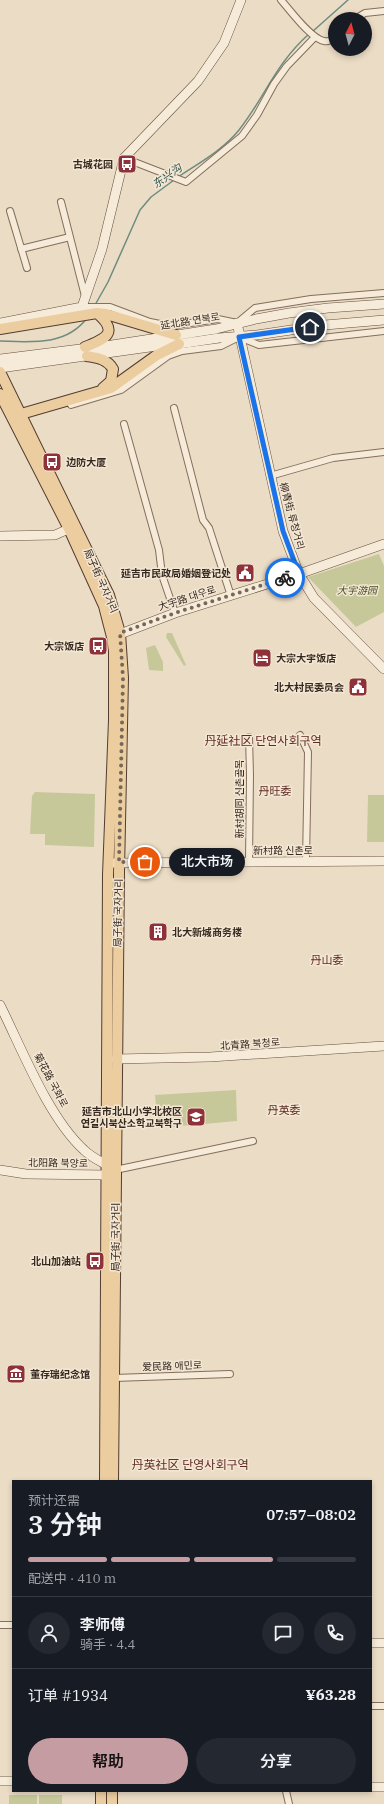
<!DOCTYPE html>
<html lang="zh">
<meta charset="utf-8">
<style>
:root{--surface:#171b24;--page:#242831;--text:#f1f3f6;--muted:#9ea1a6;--line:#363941;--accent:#c59ca1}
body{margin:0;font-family:"IBM Plex Serif","Noto Sans SC","Noto Sans KR",serif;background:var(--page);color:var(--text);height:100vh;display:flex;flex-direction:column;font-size:15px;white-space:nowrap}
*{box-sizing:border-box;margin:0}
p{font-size:13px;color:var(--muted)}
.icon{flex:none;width:22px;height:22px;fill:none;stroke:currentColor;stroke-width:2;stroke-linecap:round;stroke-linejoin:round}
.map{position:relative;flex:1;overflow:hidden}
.sheet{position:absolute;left:12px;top:1480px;width:360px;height:312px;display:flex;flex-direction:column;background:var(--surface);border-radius:0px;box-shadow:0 2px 6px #0003}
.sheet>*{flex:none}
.needle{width:26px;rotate:6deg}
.fabs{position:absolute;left:328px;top:12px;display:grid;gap:8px}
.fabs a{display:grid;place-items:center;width:44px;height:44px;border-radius:50%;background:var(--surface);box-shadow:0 2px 6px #0003;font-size:20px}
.pin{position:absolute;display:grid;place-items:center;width:34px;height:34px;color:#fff;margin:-17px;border:2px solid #fff;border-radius:50%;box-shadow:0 1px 4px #0007}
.courier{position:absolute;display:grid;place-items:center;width:40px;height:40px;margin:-20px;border:3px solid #1a73e8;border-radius:50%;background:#fff;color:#222;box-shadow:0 1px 5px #0007}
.bubble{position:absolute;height:28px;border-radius:14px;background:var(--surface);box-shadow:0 2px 6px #0003;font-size:13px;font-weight:600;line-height:28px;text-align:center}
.summary em{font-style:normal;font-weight:600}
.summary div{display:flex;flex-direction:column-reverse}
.summary{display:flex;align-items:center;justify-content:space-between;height:68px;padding:0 16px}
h1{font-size:26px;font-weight:600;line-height:30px}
.bar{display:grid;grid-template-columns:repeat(4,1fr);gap:6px 4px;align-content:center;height:48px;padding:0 16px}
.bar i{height:5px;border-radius:3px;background:var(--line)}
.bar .active{background:var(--accent)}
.bar p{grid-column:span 4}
.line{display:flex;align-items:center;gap:10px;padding:0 16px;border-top:1px solid var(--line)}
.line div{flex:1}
.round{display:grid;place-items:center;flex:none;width:42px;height:42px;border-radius:21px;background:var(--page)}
.action{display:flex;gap:8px;margin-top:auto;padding:8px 16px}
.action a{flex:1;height:46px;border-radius:24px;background:var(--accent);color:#111;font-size:16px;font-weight:600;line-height:46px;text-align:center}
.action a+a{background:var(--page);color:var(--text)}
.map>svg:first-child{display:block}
</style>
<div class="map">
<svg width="384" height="1804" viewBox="0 0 384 1804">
<rect width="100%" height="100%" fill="#ebdcc5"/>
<path fill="#c7c89a" d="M379 554 384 566V612L356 627 308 577Z
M167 633H172L186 665 184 666 166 637Z
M155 645 163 662V671L149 670 146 648Z
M35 792 95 794 94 847 45 845V834H30L32 796Z
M368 795H384V842H367Z
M236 1090 237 1121 158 1128 155 1095Z
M9 1795H37V1804H9Z
M39 1795H62V1804H39Z"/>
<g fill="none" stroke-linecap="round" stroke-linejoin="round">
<path stroke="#6e8c82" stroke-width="1.5" d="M312 32 348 0
M178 177C199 163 223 150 239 130 265 97 276 63 309 34
M95 305 108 282 140 210 151 197 174 180
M0 341C32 342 66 346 87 318"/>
<g stroke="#846e5c" stroke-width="8">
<path id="street" d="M281 0C290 10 311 39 324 41 328 42 332 40 335 37
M355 19 365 13 384 11
M124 158 186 182 242 136 257 115 274 84 287 66 315 37
M61 202 85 296
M10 211 27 268
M21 249 70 237
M82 307H110L150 322 170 326 218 319 237 323 255 308 311 299 384 293
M71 405 121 390 168 356 182 351 221 346 239 337 259 345 384 331
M174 408 203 520 209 528 231 596
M124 424 159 550 162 575 175 613
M270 476 333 458 384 452
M300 735 308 752 306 861
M249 737 250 775 249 861
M115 1170 253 1141
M114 1378 230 1374
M0 1625H13
M371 1706H384
M286 1791 289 1804"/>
</g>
<g stroke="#665040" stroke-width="10">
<path id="secondary" d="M0 323 82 307 102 249 124 158 198 81 224 43 241 0
M237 323 283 531 299 574 314 598 384 669
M0 359 112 345 216 329 256 319 289 313 328 308 384 304
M0 368 171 344H179L219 338 257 335 325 325 384 320
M0 536 55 535 75 526
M115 636 175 613 299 574 384 544
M109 863 384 861
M0 1005C22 1049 48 1117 84 1150 93 1159 105 1163 115 1170L107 1175 26 1174 0 1170
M116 1059 210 1057 384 1046
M371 1643H384
M0 1781H13
M371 1787H384"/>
</g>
<g stroke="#533d30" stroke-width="12">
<path id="primary" d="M0 329 97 313 106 314 176 335
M85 347C105 339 120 333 97 313
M87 356C98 358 107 359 113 369L111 381 103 388
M0 372 109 595 120 633 123 678 119 872 113 1481
M0 394 69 529 104 606 112 637 114 651V720L108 875 105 1481
M21 414 111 388 157 355 179 344
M112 1791V1804
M101 1804V1791"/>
</g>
<use href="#street" stroke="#f6ebd8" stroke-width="6"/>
<use href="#secondary" stroke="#f6ebd8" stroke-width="9"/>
<use href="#primary" stroke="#ebcda0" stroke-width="10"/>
</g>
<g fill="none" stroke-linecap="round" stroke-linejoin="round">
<path stroke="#756759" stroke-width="4" stroke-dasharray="0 7.2" d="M145 862H119L123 678 120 633 175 613 285 578"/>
<path stroke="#1a73e8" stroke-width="5" d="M285 578 299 574 283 531 239 337 310 327"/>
</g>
<defs>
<g id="bus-square" transform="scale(1)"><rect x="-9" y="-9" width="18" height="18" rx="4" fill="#8f3139" stroke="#f3e7d4"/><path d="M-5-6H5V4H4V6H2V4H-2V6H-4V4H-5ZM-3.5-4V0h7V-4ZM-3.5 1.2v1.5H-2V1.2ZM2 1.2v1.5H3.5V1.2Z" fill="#fff"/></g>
<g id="civic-square" transform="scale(1)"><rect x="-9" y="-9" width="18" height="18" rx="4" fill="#8f3139" stroke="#f3e7d4"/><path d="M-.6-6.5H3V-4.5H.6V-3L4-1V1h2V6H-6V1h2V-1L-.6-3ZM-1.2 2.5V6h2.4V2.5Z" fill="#fff"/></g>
<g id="hotel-square" transform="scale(1)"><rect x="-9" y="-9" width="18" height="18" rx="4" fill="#8f3139" stroke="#f3e7d4"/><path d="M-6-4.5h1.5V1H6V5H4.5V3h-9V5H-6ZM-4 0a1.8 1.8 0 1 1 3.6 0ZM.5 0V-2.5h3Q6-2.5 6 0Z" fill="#fff"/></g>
<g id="building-square" transform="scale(1)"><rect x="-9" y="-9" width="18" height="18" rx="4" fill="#8f3139" stroke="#f3e7d4"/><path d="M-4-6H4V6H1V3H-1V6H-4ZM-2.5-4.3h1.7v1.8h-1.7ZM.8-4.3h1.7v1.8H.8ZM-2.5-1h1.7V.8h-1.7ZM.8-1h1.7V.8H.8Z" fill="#fff"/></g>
<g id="school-square" transform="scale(1)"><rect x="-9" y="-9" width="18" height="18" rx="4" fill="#8f3139" stroke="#f3e7d4"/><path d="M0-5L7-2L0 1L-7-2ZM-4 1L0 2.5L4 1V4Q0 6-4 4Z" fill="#fff"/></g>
<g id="museum-square" transform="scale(1)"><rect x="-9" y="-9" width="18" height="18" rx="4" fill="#8f3139" stroke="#f3e7d4"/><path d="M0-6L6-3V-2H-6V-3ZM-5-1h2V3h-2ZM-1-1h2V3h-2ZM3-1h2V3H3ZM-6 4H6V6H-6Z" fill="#fff"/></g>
</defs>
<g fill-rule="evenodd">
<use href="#bus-square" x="127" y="164"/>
<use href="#bus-square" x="52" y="462"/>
<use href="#civic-square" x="245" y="573"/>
<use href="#bus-square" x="98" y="646"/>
<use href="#hotel-square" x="262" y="658"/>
<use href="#civic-square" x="358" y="687"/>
<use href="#building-square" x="158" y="932"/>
<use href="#school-square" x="196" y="1117"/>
<use href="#bus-square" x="95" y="1261"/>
<use href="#museum-square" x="16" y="1374"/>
</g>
<g text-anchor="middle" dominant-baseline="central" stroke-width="3" stroke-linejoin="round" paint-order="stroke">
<g font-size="10" font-weight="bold" fill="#36281f" stroke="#f3e7d4" text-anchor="end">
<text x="113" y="164">古城花园</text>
<text x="66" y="462" text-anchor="start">边防大厦</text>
<text x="231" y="573">延吉市民政局婚姻登记处</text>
<text x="84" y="646">大宗饭店</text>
<text x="276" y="658" text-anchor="start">大宗大宇饭店</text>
<text x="344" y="687">北大村民委员会</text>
<text x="172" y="932" text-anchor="start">北大新城商务楼</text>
<text x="182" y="1111">延吉市北山小学北校区<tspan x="182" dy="12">연길시북산소학교북학구</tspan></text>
<text x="81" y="1261">北山加油站</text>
<text x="30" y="1374" text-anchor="start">董存瑞纪念馆</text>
</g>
<g font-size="10" fill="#36281f" stroke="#f3e7d4">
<text transform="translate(190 321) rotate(-9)">延北路 연북로</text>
<text transform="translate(292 516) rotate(75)">柳青街 류청거리</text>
<text transform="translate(101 581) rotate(66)">局子街 국자거리</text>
<text transform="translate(187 598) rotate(-18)">大宇路 대우로</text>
<text transform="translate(239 799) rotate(-90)">新村胡同 신촌골목</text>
<text x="283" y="850">新村路 신촌로</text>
<text transform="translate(118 913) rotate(-89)">局子街 국자거리</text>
<text transform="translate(250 1044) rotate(-4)">北青路 북청로</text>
<text transform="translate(51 1080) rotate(62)">菊花路 국화로</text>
<text transform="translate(58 1163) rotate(1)">北阳路 북양로</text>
<text transform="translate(115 1237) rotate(-90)">局子街 국자거리</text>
<text transform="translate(172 1366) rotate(-2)">爱民路 애민로</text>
</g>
<g font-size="10" font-style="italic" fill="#4a5127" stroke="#f3e7d4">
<text x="357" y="590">大宇游园</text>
</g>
<g font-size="11" font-style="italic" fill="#30544f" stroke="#f3e7d4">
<text transform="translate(167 176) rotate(-35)">东兴沟</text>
</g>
<g font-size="11" fill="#5f2a22" stroke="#f3e7d4">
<text x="275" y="791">丹旺委</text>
<text x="327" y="960">丹山委</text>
<text x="284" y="1110">丹英委</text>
</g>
<g font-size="12" fill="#5f2a22" stroke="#f3e7d4">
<text x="263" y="740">丹延社区 단연사회구역</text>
<text x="190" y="1464">丹英社区 단영사회구역</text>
</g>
</g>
</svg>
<div class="fabs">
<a><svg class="needle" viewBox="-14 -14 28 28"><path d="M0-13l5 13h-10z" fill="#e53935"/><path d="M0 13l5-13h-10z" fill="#9ea1a6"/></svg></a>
</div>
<div class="pin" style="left:145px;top:862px;background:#ea580c"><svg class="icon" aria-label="bag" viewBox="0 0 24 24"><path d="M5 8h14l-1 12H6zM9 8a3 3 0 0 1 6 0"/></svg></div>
<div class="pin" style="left:310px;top:327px;background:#1f2937"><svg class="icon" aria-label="home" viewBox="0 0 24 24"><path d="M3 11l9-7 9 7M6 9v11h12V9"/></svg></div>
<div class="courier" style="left:285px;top:578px"><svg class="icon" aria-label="bike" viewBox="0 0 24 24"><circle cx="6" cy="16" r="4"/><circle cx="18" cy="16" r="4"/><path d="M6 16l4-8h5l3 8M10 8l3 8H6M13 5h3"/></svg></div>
<div class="bubble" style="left:169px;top:848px;width:76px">北大市场</div>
<section class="sheet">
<div class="summary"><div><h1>3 分钟</h1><p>预计还需</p></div><em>07:57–08:02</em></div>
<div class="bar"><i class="active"></i><i class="active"></i><i class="active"></i><i></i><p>配送中 · 410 m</p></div>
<div class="line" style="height:72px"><a class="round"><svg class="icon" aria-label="person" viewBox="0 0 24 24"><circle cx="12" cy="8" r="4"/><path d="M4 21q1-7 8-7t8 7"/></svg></a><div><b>李师傅</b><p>骑手 · 4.4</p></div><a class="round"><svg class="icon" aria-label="chat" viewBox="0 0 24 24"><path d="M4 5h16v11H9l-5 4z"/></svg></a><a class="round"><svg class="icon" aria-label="phone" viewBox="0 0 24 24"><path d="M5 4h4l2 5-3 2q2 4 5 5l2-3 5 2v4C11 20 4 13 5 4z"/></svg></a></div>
<div class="line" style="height:52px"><div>订单 #1934</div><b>¥63.28</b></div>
<div class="action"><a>帮助</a><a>分享</a></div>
</section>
</div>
